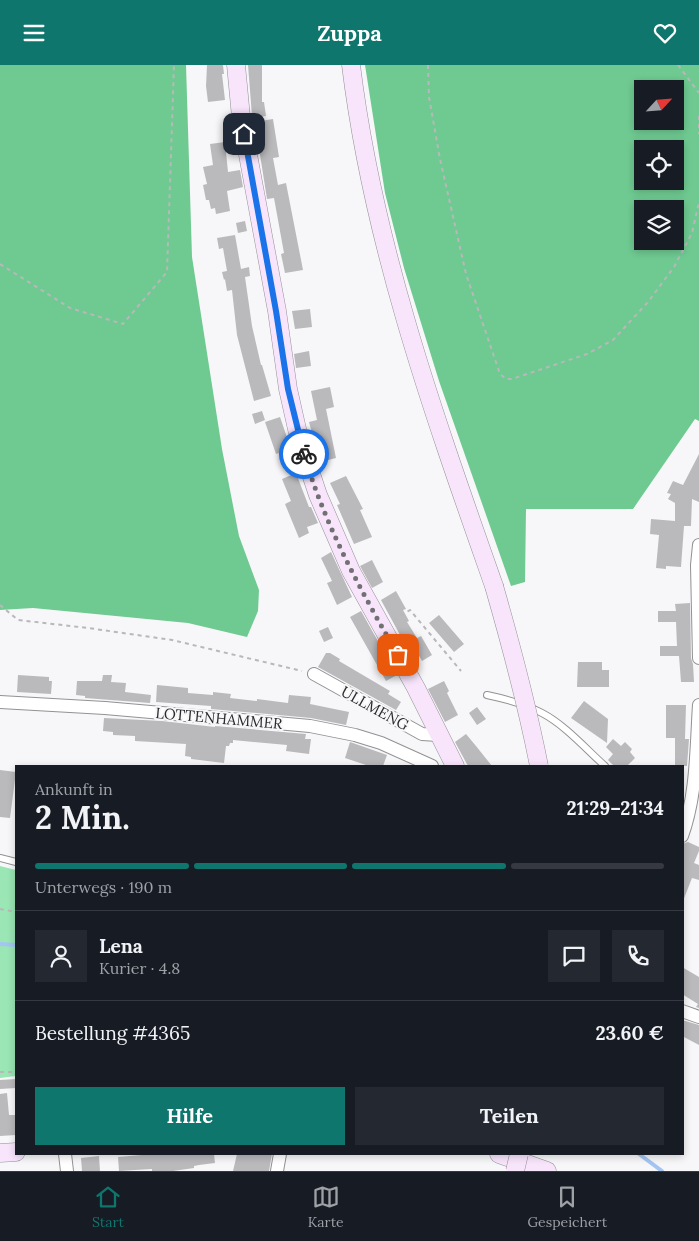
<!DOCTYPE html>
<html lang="de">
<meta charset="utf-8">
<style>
:root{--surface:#171b24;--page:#242831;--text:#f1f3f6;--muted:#9ea1a6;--line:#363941;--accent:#0f766e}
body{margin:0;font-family:Lora,serif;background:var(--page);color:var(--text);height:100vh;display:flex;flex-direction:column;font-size:19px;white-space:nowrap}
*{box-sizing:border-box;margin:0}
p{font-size:16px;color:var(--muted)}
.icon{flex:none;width:28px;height:28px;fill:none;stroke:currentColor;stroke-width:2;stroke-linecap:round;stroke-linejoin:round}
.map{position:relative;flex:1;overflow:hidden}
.side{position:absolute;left:15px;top:700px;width:669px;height:390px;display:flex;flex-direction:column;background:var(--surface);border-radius:0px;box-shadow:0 2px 8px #0003}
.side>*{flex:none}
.needle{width:32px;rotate:64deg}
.fabs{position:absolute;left:634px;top:15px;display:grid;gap:10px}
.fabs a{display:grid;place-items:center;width:50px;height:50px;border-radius:0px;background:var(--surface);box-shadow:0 2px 8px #0003;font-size:25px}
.pin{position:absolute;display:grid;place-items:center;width:42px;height:42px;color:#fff;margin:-21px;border-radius:10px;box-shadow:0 2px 8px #0006}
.courier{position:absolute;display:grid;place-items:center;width:50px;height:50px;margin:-25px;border:4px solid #1a73e8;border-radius:50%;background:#fff;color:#222;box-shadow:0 1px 6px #0007}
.headline em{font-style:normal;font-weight:700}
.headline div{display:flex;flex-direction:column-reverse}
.headline{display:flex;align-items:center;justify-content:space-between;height:85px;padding:0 20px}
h1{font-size:32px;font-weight:700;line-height:38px}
.bar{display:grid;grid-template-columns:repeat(4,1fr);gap:8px 5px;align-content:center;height:60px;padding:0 20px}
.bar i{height:6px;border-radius:4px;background:var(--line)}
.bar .current{background:var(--accent)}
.bar p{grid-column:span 4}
.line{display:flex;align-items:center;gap:12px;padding:0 20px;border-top:1px solid var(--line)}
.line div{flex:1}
.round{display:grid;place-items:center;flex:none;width:52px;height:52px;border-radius:0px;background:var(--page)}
.cta{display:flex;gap:10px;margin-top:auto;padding:10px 20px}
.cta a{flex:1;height:58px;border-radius:0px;background:var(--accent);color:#fff;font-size:20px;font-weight:700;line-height:58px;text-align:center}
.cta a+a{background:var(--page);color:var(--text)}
header{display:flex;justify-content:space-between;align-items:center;height:65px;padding:0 20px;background:var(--accent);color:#fff;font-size:22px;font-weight:700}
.dock{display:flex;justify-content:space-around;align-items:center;height:70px;border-top:1px solid var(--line);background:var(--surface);font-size:14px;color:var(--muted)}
.dock a{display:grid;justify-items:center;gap:2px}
.dock .current{color:var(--accent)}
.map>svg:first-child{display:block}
</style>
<header><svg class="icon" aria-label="menu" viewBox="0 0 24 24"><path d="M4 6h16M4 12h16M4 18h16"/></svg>Zuppa<svg class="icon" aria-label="heart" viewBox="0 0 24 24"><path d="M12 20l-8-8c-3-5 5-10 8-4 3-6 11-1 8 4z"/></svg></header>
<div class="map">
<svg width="699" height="1106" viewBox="0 0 699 1106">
<rect width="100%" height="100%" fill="#f7f7fa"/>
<path fill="#9ae6b4" d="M0 801 16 805V1011L0 1013Z"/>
<path fill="#6fca91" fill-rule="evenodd" d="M0 0H186L192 192 222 384 239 471 259 525 258 546 247 572 188 558 33 543 0 545Z
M365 0H699V356L695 354 633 444H526L525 517 511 521 439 316 404 203 385 128ZM642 24H675V56H642ZM642 84H675V116H642ZM642 144H675V176H642Z"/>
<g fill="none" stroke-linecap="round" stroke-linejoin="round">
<path stroke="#a4c5f2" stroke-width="4" d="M0 879 16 880
M639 1089 662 1106"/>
</g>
<path fill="#bab9bc" d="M207 0H223L224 9H222L225 35 208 37 206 21Z
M248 0H262V37H264L266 51 254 53 253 51H252Z
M273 54 279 92 273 93 278 120 286 118 303 205 285 208 281 189 284 188 274 133 267 134 258 77 265 75 261 56Z
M225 77 228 107 240 105 243 122 227 126 230 146 216 149 215 143 211 144 209 135H206L203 120 207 119 203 102 213 100 210 79Z
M245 156 247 166 238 168 236 158Z
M235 170 241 204 249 202 250 211 245 212 252 261 261 300H262L271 331 254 336 237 270 232 225 227 226 225 214 224 215 222 207 227 206 223 183 219 184 217 173Z
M310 244 312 262 295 264 292 246Z
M309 286 311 301 296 303 294 289Z
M330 322 334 342 326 344 336 393 320 397 309 357 317 355 311 326Z
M262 346 265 355 255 359 252 349Z
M280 352 291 384 276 389 265 357Z
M699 389V437L692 434 691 461H684L681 502 666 501V504L656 503 659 470 650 469 651 454 675 456V438L668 434 671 429 667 428 673 416 683 420Z
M296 408 309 442H311L318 458 307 462 309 468 299 473 285 439 291 436 282 414Z
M346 411 363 444 360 445 372 472 354 479 337 440 340 439 330 418Z
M331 487 352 532 337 540 327 518 332 516 321 493Z
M372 495 383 517 372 523 360 501Z
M396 526 406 544 403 545 409 556 407 557 417 573 421 571 432 590 422 596 418 589 412 592 381 535Z
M690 538 691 593 693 599 694 617H681L679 591H660V581H677L676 557H658V546H676L675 539Z
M361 546 397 610 386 616 350 552Z
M439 550 464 579 454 587 429 558Z
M328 562 333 573 324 577 319 566Z
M326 588H330L340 594 339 596 390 626 388 629 401 637 396 645 318 602Z
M578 597H602V605H609V622H577Z
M18 610 49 612V616H52L51 629 17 627Z
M103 610H112L111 617 126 618 125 627 151 630 150 638 85 633V631L76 630 77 616H102Z
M444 616 449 626 447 628 458 650 445 657 428 624Z
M157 620 188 623V628L213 630V627L231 629 230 633 257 636V634L288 638 289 630 311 632 310 639 349 647 346 660 311 653 211 644V641L156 637Z
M584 636 608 654 607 678 571 653Z
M666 640H686L685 674H689L687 701H675V673H666Z
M477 642 486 654 477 660 469 648Z
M104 653 162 656 215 662V661L306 669 305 674H311L309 689 286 686 287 680 233 675V678H230L229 681H226L224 698 191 694V692L185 691 186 679 135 676V671L113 670V667L103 666Z
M466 669 476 681 492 701H468L455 677Z
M613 674 621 681 625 677 632 684 630 687 635 693 627 701H614L608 695 613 689 606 682Z
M350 677 387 690 383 701H369L345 693Z
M0 705 16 707 10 753 0 752Z
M688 777 699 782V786L694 798 699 800V815L692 813 683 836 682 779Z
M682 902 699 912V943L696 942 698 939 682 929Z
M682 955 699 960V980L682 971Z
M16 1014V1023L0 1024V1015Z
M7 1028 9 1050H16V1070L0 1071V1029Z
M154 1089H214L215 1098 199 1100 194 1101V1103L173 1106H152V1104L119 1106 118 1092Z
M237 1089H272L269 1106H233Z
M99 1091 100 1106H82L81 1093Z"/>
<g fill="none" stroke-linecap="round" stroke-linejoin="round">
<g stroke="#929294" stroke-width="8">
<path id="lane" d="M487 630C506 634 525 639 542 648 565 660 586 684 605 701
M0 793 16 797"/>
</g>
<g stroke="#929294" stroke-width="14">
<path id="street" d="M699 480 697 500 699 593
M314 609 422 669 438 670
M0 637 105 643 310 661 355 670 381 678 432 701
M682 771C697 729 696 685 699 640
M682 946 699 952
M65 1089 67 1106
M277 1106 280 1089"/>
</g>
<g stroke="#929294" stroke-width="19">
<path id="secondary" d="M236 0 241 52 277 246 288 324 297 364 309 403 318 430 351 506 416 623 455 701
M351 0C373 180 434 350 494 521
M0 1088 16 1087
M499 1089 547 1106"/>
</g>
<path stroke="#b8b8ba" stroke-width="2" stroke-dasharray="4 4" stroke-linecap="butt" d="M428 0 429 32 440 94 466 209 500 309 506 314H512L587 289 613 275 648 237 674 202 692 168 699 137
M678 0 699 28
M699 51V69
M0 199 70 243 123 259 167 207 174 0
M0 540 18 555 88 563 172 575 302 606
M394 555 410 545 461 606
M0 844 16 847
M0 1007H16"/>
<use href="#lane" stroke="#fff" stroke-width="6"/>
<use href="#street" stroke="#fff" stroke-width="12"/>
<use href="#secondary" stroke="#f8e5fc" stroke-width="18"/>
<g stroke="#929294" stroke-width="19" stroke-linecap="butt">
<path id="secondary-bridge" d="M494 521C511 580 527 640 539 701
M515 1106 519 1089"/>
</g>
<use href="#secondary-bridge" stroke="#f8e5fc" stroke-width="18"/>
</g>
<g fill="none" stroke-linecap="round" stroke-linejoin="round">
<path stroke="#717173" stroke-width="5" stroke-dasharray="0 9" d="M304 389C325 461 361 526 398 590"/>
<path stroke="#1a73e8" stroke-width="6" d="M244 69 276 246 288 324 304 389"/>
</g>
<g text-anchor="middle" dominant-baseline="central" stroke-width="4" stroke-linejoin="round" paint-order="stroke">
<g font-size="15" fill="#29292a" stroke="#f7f7fa">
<text transform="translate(375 643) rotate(29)">ULLMENG</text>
<text transform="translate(219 653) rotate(5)">LOTTENHAMMER</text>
</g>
</g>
</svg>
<div class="fabs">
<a><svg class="needle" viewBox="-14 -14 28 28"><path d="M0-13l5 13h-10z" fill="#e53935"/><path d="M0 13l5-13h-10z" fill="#9ea1a6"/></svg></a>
<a><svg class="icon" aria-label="locate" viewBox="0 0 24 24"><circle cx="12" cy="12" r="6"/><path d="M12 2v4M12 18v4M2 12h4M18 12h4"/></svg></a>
<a><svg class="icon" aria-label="layers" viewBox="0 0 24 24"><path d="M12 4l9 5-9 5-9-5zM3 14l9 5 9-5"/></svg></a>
</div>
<div class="pin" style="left:398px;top:590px;background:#ea580c"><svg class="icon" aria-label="bag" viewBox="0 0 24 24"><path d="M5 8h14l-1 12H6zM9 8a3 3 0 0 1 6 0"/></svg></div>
<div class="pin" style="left:244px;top:69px;background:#1f2937"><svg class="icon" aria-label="home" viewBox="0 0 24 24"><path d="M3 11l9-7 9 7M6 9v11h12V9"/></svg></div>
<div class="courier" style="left:304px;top:389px"><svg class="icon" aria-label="bike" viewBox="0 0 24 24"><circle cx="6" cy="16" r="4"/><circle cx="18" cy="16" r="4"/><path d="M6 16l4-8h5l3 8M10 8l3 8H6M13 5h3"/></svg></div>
<section class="side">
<div class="headline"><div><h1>2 Min.</h1><p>Ankunft in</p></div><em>21:29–21:34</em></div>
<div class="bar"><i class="current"></i><i class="current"></i><i class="current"></i><i></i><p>Unterwegs · 190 m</p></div>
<div class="line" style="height:90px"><a class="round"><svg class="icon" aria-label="person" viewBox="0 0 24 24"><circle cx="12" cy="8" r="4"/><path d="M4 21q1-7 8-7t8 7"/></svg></a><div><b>Lena</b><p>Kurier · 4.8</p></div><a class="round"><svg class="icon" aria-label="chat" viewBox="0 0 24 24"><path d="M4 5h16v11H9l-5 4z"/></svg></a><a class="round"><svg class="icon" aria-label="phone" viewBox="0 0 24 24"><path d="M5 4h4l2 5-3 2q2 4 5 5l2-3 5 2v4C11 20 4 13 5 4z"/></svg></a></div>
<div class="line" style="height:65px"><div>Bestellung #4365</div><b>23.60 €</b></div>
<div class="cta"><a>Hilfe</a><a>Teilen</a></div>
</section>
</div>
<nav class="dock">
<a class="current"><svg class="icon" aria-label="home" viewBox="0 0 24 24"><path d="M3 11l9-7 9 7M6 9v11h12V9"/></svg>Start</a>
<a><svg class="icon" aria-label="map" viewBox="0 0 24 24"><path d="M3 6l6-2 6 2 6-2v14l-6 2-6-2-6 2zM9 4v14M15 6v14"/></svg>Karte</a>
<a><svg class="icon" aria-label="saved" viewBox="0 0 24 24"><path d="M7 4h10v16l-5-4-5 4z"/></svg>Gespeichert</a>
</nav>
